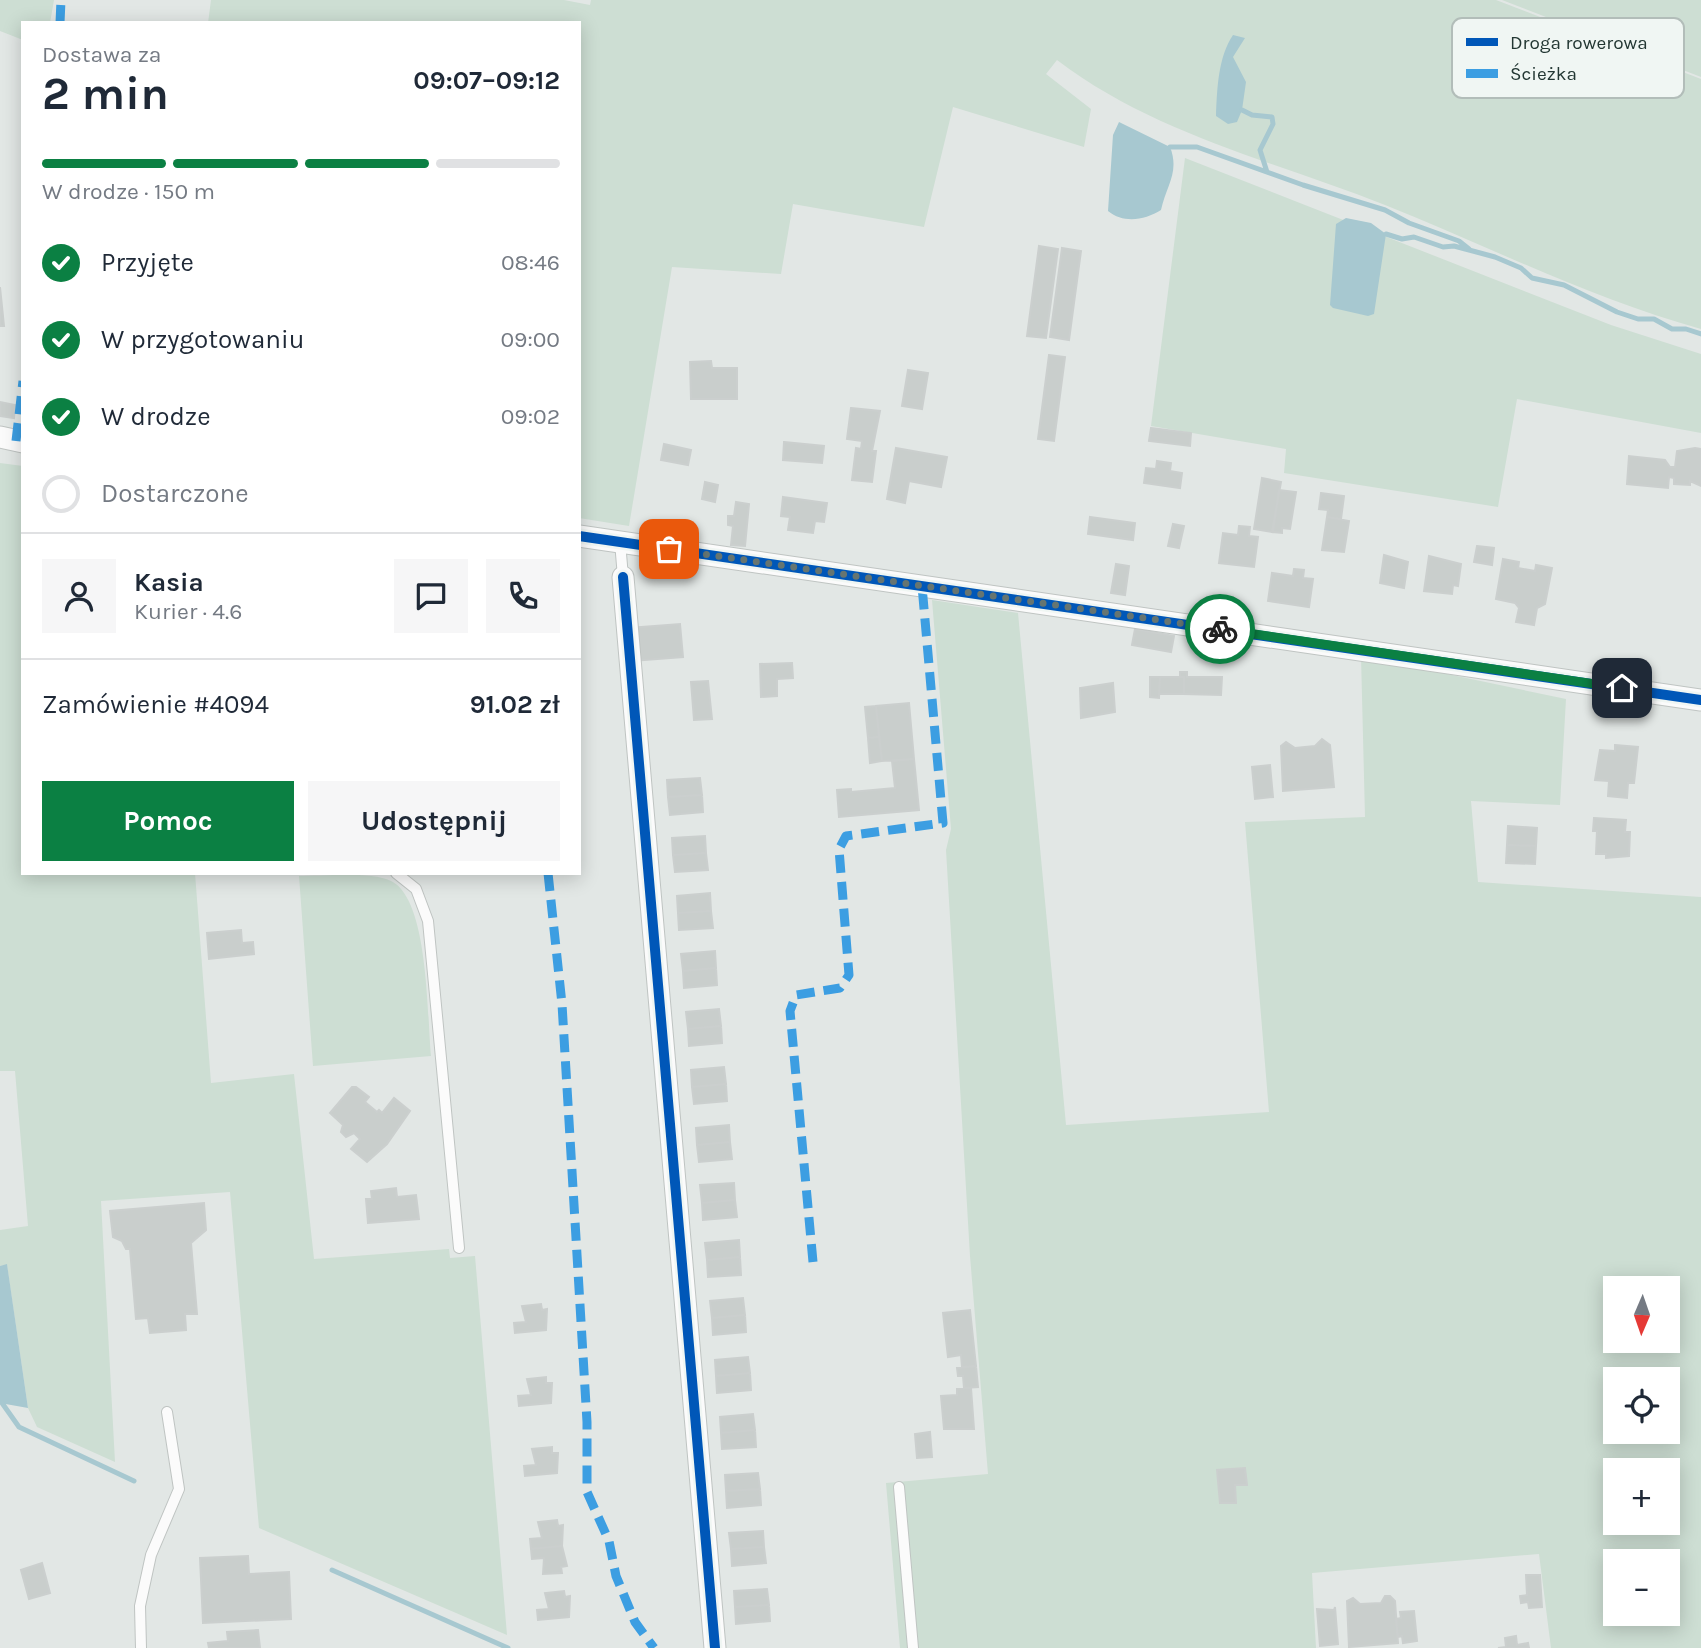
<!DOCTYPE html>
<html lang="pl">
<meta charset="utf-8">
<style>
:root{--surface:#fff;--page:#f6f6f7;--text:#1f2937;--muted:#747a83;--line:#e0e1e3;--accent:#0b8043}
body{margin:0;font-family:Karla,sans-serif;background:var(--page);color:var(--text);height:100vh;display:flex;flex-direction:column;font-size:26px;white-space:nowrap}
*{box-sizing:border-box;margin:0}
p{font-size:23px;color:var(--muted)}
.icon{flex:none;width:38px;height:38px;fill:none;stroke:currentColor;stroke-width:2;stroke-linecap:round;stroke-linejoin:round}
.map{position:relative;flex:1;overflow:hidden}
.details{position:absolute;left:21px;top:21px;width:560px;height:854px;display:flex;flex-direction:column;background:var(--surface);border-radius:0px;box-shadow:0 4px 18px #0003}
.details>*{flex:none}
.needle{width:46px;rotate:182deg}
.buttons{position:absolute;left:1603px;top:1276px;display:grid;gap:14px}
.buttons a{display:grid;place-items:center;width:77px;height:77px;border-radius:0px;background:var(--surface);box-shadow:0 4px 18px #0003;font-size:35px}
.pin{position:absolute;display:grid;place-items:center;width:60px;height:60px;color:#fff;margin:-30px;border-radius:14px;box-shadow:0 4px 10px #0006}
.courier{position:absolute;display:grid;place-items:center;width:70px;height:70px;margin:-35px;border:5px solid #0b8043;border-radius:50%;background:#fff;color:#222;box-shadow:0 2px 9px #0007}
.head em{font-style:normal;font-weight:700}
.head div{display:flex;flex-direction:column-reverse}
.head{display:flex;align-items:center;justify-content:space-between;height:119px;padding:0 21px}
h1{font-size:46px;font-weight:700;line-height:52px}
.bar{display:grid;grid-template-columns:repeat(4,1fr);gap:10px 7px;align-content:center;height:84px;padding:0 21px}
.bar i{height:9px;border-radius:5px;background:var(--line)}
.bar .selected{background:var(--accent)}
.bar p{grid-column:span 4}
.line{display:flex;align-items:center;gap:18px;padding:0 21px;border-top:2px solid var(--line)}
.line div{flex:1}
.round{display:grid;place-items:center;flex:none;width:74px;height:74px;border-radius:0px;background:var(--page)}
ol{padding:0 21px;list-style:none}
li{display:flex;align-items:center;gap:21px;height:77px}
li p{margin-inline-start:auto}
li .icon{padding:7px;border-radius:50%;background:var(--accent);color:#fff;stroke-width:4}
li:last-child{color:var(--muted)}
li i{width:38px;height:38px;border:4px solid var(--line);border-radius:50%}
.cta{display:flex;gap:14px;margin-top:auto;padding:14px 21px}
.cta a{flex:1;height:80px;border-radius:0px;background:var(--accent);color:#fff;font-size:28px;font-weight:700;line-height:80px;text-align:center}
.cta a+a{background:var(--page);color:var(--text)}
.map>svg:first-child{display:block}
</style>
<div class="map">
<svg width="1701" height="1648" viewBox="0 0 1701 1648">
<rect width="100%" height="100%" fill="#e2e7e5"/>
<path fill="#cdded3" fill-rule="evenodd" d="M0 0H54L50 23H23V40L0 31Z
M211 0H564L590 5 591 0H1496L1701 79V329C1592 299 1490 247 1385 205 1274 161 1154 134 1057 60L1046 74 1091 109 1084 147 953 107 924 227 793 204 781 274 672 267 629 526 579 518V23H208Z
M1502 0H1701V77Z
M1185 158 1611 325 1701 354V433L1517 399 1498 507 1284 473 1286 449 1151 426Z
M0 463 23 466V873H195L211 1083 294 1074 314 1259 449 1249 450 1258 475 1256 507 1635 259 1528 230 1192 101 1201 115 1462 37 1427 28 1408 7 1265 0 1266V1230L28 1226 15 1071H0Z
M932 600 1018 613 1066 1125 1269 1112 1245 822 1365 817 1361 656 1566 699 1560 805 1471 801 1478 882 1701 897V1648H1551L1539 1554 1312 1573 1316 1648H900L886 1483 988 1474 970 1256 946 850 951 829ZM1615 1288H1668V1340H1615ZM1615 1379H1668V1432H1615ZM1615 1470H1668V1522H1615ZM1615 1561H1668V1614H1615Z
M299 876C322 876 371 871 391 881 429 899 427 1016 431 1056L313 1066Z"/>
<path fill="#a7c8d0" d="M1233 35 1245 38 1233 57 1246 82 1242 110 1237 122 1228 124 1216 116C1217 90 1218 57 1233 35Z
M1119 122 1170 147C1180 172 1166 186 1161 210 1145 220 1124 224 1108 211L1113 135Z
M1346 218 1371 223 1386 234 1374 314 1368 316 1333 308 1330 305 1336 224Z
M7 1264 28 1408 0 1403V1266Z"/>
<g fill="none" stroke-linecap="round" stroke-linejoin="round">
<path stroke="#a7c8d0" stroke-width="5" d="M1242 110 1252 115 1272 117 1273 124 1260 150 1267 172
M1170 147H1197L1303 185 1385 210 1409 223 1459 241 1469 249
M1386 234 1402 239 1414 237 1443 247 1454 246 1495 257 1521 268 1532 278 1564 285 1617 312 1638 319H1654L1672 329H1686L1701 334
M2 1403 19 1427 134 1481
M332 1570 508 1648"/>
</g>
<path fill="#c9cecc" stroke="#cbcfce" stroke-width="2" d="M1039 246 1058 249 1046 338 1027 336Z
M1062 248 1081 251 1069 340 1050 337Z
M0 287 4 326H0Z
M1049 355 1065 357 1054 441 1038 439Z
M711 361 712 368H737V399H691L690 362Z
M908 370 928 373 922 409 902 406Z
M0 402 15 405 14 418 0 416Z
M851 408 880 411 872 451H876L872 482 852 480 856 448 861 449 862 441 847 439Z
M1151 428 1191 433 1190 446 1149 441Z
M784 442 824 446 822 463 783 460Z
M664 444 691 450 688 465 661 460Z
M896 448 947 457 941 487 909 481 905 503 887 499Z
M1695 448 1701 449V486L1690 481V485L1674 484V478L1669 477 1668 488 1627 484 1629 456 1665 460 1670 467H1675L1677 451Z
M1157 461 1171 463 1170 471 1182 473 1180 488 1144 483 1146 468 1156 469Z
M1262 478 1281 482 1272 532 1254 529Z
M705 482 718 485 715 502 702 499Z
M1279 490 1296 492 1290 529 1282 528V533L1273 532Z
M1321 493 1344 496 1341 519 1327 517 1328 510 1319 509Z
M783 497 827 503 824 522 815 521 813 533 788 530 790 517 781 516Z
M736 502 749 504 745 546 731 545 733 526 728 525V516H734Z
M1090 517 1135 523 1133 540 1088 534Z
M1327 517 1349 521 1344 552 1322 550Z
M1173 524 1184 526 1179 548 1168 546Z
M1239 526 1250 527 1249 536 1258 537 1254 567 1219 563 1223 533 1238 535Z
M1477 546 1494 548 1492 565 1474 562Z
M1384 555 1408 562 1404 588 1380 583Z
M1429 556 1461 564 1458 586 1453 585 1452 594 1424 591Z
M1503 559 1519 562 1518 568 1535 571 1536 565 1552 568 1545 604 1537 608 1534 625 1516 622 1519 608 1515 603 1496 599Z
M1116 564 1129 566 1125 595 1111 593Z
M1294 569 1304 570 1303 578 1313 579 1309 607 1268 601 1272 573 1293 576Z
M680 624 683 657 632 661 629 628Z
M1135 629 1174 636 1171 652 1132 645Z
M792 663 793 678 777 679V696L761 697 760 664Z
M1180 672H1187V677H1222L1221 695 1184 694V677H1180Z
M1150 677H1160L1159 698 1150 697Z
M1160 677H1184V694H1159Z
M708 681 712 719 694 720 691 682Z
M1113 683 1115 712 1081 718 1080 688Z
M909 703 914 759 882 761 876 706Z
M876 706 879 737 868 738 865 707Z
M879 737 882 761 870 763 868 738Z
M1322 739 1330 745 1334 787 1283 791 1281 746 1286 742 1295 748 1315 746Z
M1615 745 1638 747 1634 783H1628L1627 798 1608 796 1609 781 1595 780 1600 750 1615 751Z
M914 759 919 810 839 817 837 790 851 789V792L895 788 892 761Z
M1270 765 1273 797 1255 799 1252 767Z
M700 778 702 795 668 797 667 780Z
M702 795 703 812 670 815 668 797Z
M1594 818 1626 820 1625 832H1630L1629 856 1606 858V854H1596L1597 831H1593Z
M1508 826 1537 828 1536 846 1507 845Z
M705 836 706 853 673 855 672 838Z
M1507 845 1536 846 1535 864 1506 863Z
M706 853 708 870 675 872 673 855Z
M710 893 711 911 678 913 677 896Z
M711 911 713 928 679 930 678 913Z
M241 930 242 943 253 942 254 954 209 959 207 933Z
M715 951 716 968 683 971 681 954Z
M716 968 717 985 684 988 683 971Z
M719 1009 721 1026 688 1029 686 1012Z
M721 1026 722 1043 689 1046 688 1029Z
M724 1067 726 1084 692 1087 691 1070Z
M726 1084 727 1101 694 1104 692 1087Z
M352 1087H356L369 1097 365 1102 377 1112 379 1110 382 1113 394 1098 410 1111 387 1144 367 1162 351 1149 360 1139 354 1133 346 1137 341 1132 343 1125 330 1113Z
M729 1125 730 1142 697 1145 696 1128Z
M730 1142 732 1159 699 1162 697 1145Z
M734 1183 735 1200 702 1203 700 1185Z
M396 1188 397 1197 416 1195 419 1219 368 1223 366 1199H372L371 1191Z
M735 1200 737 1217 703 1220 702 1203Z
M204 1203 206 1230 191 1243 197 1314H185L186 1330 150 1333 148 1318 136 1319 130 1249H126L122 1241 113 1237 110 1211Z
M739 1240 740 1257 707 1260 705 1243Z
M740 1257 741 1275 708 1277 707 1260Z
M743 1298 745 1315 712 1318 710 1301Z
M541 1304 542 1310 547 1309 546 1330 515 1333 514 1323 526 1322 522 1306Z
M970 1310 976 1366 962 1367 961 1355 948 1357 943 1313Z
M745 1315 746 1332 713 1335 712 1318Z
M748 1357 750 1373 716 1376 715 1360Z
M976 1366 978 1387 964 1388 963 1376H958L957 1368Z
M750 1373 751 1390 717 1393 716 1376Z
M546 1377V1383H552L551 1403 519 1406 518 1396 531 1395 527 1379Z
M971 1388 974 1429H944L941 1396 957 1395V1389Z
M753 1414 755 1430 721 1433 720 1417Z
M755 1430 756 1447 722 1449 721 1433Z
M930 1432 932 1457 917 1458 915 1434Z
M552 1447V1453H558L557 1473 525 1476 524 1466 536 1465 532 1449Z
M1245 1468 1247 1485H1235L1236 1503H1220L1217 1470Z
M758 1473 760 1489 726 1491 725 1475Z
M760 1489 761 1505 727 1508 726 1491Z
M557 1520 558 1526 563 1525 562 1546 531 1549 530 1539 542 1538 538 1522Z
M763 1531 764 1547 731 1549 729 1533Z
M562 1546 567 1566 561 1567 562 1573 543 1574 544 1558 532 1559 531 1549Z
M764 1547 766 1563 732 1566 731 1549Z
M248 1556 249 1574 289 1572 291 1619 203 1623 200 1558Z
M42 1563 50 1593 29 1599 21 1570Z
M1526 1575H1540L1542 1607 1529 1608 1528 1602 1521 1603 1520 1596 1527 1595Z
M767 1589 769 1605 735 1607 734 1591Z
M564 1591 565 1597 570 1596 569 1617 538 1620 537 1610 549 1609 545 1593Z
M1385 1596H1390L1395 1601 1398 1643 1349 1647 1347 1601 1353 1598 1360 1604 1381 1603Z
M769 1605 770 1621 736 1624 735 1607Z
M1335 1607 1338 1644 1320 1646 1317 1609 1334 1610Z
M1414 1611 1417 1641 1403 1643 1402 1636 1398 1637 1396 1619 1401 1618 1400 1612Z
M258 1630 260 1648H209L208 1643 228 1641 227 1632Z
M1516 1636 1517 1645 1528 1643 1529 1648H1498L1506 1647 1505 1638Z"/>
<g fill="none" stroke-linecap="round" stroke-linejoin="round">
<g stroke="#bfc4c2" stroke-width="12">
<path id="service" d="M620 542 623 577
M396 873 416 889 428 921 459 1248
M899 1487 913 1648
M141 1648 140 1606 151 1555 179 1489 167 1412"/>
</g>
<g stroke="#bfc4c2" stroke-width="23">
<path id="minor" d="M0 437 23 442
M579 536 1701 700
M623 577 715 1648"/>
</g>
<use href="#service" stroke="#fbfbfb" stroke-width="10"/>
<use href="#minor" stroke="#fbfbfb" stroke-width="21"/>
<path stroke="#3c9ee2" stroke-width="9" stroke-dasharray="18 9" stroke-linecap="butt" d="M60 23 61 0
M16 441 23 381
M548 873 562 1004 587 1422V1492L609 1541 616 1576 635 1622 654 1648
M813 1262 790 1011 796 995 840 988 849 975 839 849 846 836 943 823 922 586"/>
<g stroke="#f0f6f3" stroke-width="15">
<path id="cycleway" d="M579 536 1701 700
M623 577 715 1648"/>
</g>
<use href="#cycleway" stroke="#0057b8" stroke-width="10"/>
</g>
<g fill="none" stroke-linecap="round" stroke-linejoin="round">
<path stroke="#667571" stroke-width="7" stroke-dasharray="0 12.6" d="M669 549 1220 629"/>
<path stroke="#0b8043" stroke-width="9" d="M1220 629 1622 688"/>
</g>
<rect x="1452" y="18" width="232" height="80" rx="10" fill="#f0f6f3" stroke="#b2bdb9" stroke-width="2"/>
<rect x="1466" y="38" width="32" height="8" fill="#0057b8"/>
<rect x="1466" y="69" width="32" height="9" fill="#3c9ee2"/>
<g font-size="19" fill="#233733">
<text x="1510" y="49">Droga rowerowa</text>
<text x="1510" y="80">Ścieżka</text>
</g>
</svg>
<div class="buttons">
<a><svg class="needle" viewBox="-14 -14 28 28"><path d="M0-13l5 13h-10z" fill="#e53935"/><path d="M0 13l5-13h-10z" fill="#747a83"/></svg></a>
<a><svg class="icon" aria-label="locate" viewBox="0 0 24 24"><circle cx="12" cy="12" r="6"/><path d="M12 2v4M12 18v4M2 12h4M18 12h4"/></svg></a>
<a>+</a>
<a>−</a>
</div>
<div class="pin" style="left:669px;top:549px;background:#ea580c"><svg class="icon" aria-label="bag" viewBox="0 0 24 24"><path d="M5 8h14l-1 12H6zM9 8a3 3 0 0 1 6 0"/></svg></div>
<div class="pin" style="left:1622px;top:688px;background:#1f2937"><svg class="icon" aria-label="home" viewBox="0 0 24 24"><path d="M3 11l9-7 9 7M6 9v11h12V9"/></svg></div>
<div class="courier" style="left:1220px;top:629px"><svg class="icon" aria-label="bike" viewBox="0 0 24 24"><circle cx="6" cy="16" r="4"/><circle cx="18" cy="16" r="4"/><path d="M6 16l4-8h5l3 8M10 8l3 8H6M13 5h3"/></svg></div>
<section class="details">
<div class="head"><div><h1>2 min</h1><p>Dostawa za</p></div><em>09:07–09:12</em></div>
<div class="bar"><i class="selected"></i><i class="selected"></i><i class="selected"></i><i></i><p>W drodze · 150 m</p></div>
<ol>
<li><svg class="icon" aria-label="check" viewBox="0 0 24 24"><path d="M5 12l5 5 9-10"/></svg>Przyjęte<p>08:46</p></li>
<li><svg class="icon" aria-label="check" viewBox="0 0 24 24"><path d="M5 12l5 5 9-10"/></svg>W przygotowaniu<p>09:00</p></li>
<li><svg class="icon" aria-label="check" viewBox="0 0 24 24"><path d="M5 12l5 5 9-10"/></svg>W drodze<p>09:02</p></li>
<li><i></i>Dostarczone</li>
</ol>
<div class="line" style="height:126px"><a class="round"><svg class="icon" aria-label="person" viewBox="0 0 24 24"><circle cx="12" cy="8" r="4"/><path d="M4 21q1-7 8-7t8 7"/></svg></a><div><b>Kasia</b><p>Kurier · 4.6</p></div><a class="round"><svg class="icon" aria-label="chat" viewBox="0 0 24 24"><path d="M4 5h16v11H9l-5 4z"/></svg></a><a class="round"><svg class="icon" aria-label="phone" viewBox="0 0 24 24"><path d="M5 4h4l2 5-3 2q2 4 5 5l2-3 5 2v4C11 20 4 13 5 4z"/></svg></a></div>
<div class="line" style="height:91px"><div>Zamówienie #4094</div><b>91.02 zł</b></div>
<div class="cta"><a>Pomoc</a><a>Udostępnij</a></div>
</section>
</div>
